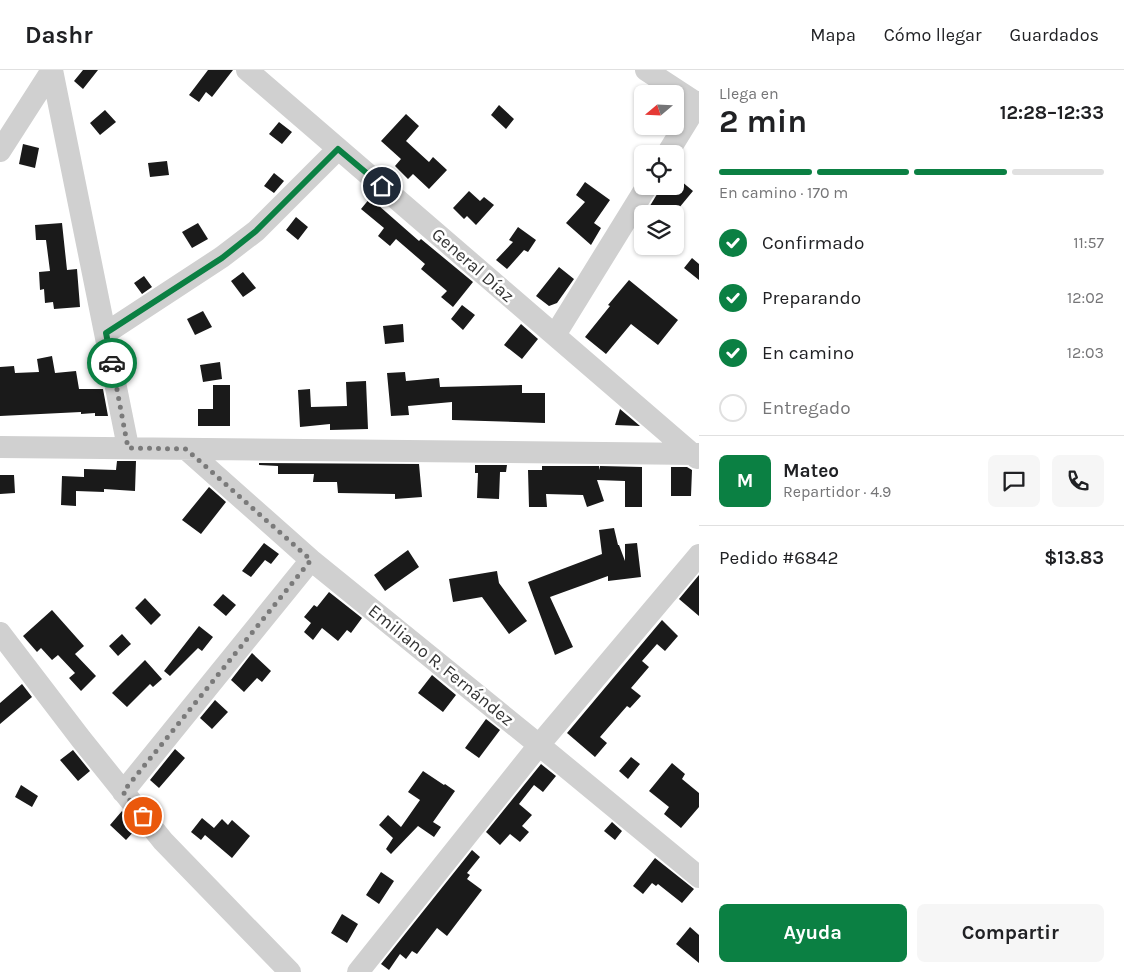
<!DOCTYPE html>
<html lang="es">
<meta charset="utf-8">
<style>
:root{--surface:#fff;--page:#f6f6f6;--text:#202124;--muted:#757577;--line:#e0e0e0;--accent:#0b8043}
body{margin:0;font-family:Karla,sans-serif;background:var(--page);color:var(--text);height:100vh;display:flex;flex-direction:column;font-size:19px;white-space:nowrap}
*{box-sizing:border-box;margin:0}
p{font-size:16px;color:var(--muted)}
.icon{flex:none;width:28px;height:28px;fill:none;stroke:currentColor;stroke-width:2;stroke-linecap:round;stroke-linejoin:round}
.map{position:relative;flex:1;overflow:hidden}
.drawer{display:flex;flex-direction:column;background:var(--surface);width:425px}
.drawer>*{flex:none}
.needle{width:32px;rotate:251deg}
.buttons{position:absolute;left:634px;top:15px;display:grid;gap:10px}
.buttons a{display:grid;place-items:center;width:50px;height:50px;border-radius:8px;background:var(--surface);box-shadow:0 1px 4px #0004;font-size:25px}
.pin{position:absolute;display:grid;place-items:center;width:42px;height:42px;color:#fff;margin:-21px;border:2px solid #fff;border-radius:50%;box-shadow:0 1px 5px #0007}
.courier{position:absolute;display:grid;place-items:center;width:50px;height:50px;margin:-25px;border:4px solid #0b8043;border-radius:50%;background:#fff;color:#222;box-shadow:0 1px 6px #0007}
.head em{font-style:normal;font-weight:700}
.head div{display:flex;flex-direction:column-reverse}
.head{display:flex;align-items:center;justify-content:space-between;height:85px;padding:0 20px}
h1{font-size:32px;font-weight:700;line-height:38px}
.bar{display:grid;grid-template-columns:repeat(4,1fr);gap:8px 5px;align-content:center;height:60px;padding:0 20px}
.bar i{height:6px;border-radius:4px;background:var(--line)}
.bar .on{background:var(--accent)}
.bar p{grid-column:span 4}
.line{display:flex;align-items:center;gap:12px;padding:0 20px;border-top:1px solid var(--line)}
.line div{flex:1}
.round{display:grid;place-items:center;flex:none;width:52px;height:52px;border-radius:8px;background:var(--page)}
ol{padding:0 20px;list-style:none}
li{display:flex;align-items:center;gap:15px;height:55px}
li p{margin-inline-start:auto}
li .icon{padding:5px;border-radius:50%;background:var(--accent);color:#fff;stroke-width:4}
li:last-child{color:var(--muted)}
li i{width:28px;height:28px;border:2px solid var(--line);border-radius:50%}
.cta{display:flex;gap:10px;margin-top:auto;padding:10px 20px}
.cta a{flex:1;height:58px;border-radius:8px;background:var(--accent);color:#fff;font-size:20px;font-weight:700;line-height:58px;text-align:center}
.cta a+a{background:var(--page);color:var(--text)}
header{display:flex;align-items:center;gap:30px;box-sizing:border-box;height:70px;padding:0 25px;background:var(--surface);border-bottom:1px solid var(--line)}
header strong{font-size:24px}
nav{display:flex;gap:28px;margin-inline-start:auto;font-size:18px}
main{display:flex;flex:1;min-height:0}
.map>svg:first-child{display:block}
</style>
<header>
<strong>Dashr</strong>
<nav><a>Mapa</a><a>Cómo llegar</a><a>Guardados</a></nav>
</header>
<main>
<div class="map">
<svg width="699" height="902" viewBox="0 0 699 902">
<rect width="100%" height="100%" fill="#fff"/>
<path fill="#1a1a1a" d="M83 0H98L83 19 74 11Z
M208 0H233L212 27 206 22 199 32 189 25Z
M499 35 514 49 506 59 491 45Z
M105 40 116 52 100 65 90 53Z
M406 44 419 56 406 71 429 92 433 87 447 100 429 119 413 104 408 109 395 96 401 89 381 71Z
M279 52 292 62 282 74 269 64Z
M23 74 39 78 35 98 19 94Z
M167 91 169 105 150 107 148 93Z
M274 103 284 111 274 123 264 116Z
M675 106 693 121 674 144H645L662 116H675Z
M585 112 610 130 594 153 601 158 591 175 566 153 585 132 576 125Z
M469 121 480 131 484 127 494 135 476 155 467 146 464 149 453 138Z
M370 128 419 171 421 169 473 212 453 237 441 227 447 221 421 199 425 194 396 169 390 176 378 166 384 158 361 139Z
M296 147 308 157 298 170 286 160Z
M62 153 67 200 77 199 80 237 54 239 53 232 45 233 44 219 40 220 39 202 50 201 46 170H36L35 155Z
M198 153 208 169 192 178 182 162Z
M518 157 536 170 528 182 524 180 507 199 496 190 513 172 509 170Z
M692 188 699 194V210L684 198Z
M559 197 574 209 557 233 549 236 536 226Z
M243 202 256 218 243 227 231 211Z
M144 206 152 217 142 224 134 213Z
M629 210 678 250 658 275 631 254 606 284 585 267 610 236 608 235Z
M462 235 475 245 463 260 451 249Z
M203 241 212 257 195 265 187 249Z
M403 254 404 272 385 274 383 256Z
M521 254 538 269 522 289 504 275Z
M52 286 55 303 76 301 79 319H103L108 346H95V343L81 344V342L0 346V297L14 296 15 303 39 302 37 289Z
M220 292 222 309 203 312 200 295Z
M405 302 406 311 439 308 440 317 522 315V323H545V353L452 350V332L408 336 409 345 391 346 387 303Z
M366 311 368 359 330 360V354L300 357 298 320 310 319 311 337 347 336 346 312Z
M213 315H230V356H198V339H213Z
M620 339 640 356 615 355Z
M117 391H136L135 421 104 419V422L76 421V436L61 435 62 406 84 407V399L116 400Z
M259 393 419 394 422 427 395 429V424L338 423 337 412H313L314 404H278V396L259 395Z
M475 395H507L506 402H500L499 429 477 428 478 403H475Z
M542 396H599V400L600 396 642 397V437H625V411L597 410 604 431 587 437 583 425 546 424 547 437H529L528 400H542Z
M671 397H687L692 400 691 426H671Z
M0 405H14L15 423 0 424Z
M209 417 226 432 201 464 182 450Z
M614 458 618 475H619L625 491V474L637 473 641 507 608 511V506L550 527 573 577 555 585 528 512 602 484 599 460Z
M264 473 279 484 271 494 265 490 251 507 242 501Z
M408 480 419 497 385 521 374 505Z
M497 501 499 513 527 551 509 564 482 527 453 532 449 509Z
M699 505V546L679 529Z
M329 522 362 548 351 563 347 560 338 571 322 558 313 570 304 562 311 553 304 547 314 535 317 537Z
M223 524 236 535 226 546 213 535Z
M145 528 161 545 151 555 135 538Z
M52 540 84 576 75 584 96 606 81 621 69 608 75 603 58 585 52 590 41 578 37 582 23 566Z
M662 550 678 566 665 581 657 574 642 591 649 597 631 618 641 626 630 638 627 636 600 667 607 673 595 687 567 663Z
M199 556 213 567 202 581 198 578 170 606 164 601Z
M122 564 131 574 118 586 109 576Z
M252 583 271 601 262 612 257 608 244 622 231 610Z
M145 590 162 609 153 617 150 614 127 637 112 623Z
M432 605 456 625 443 642 418 623Z
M22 614 32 627 0 654V633Z
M215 630 228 642 212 659 200 648Z
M486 649 500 660 479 688 465 678Z
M175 679 185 688 159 718 150 710Z
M73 680 90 701 78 711 60 690Z
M631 687 640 694 628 709 619 701Z
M672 693 685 704 682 709 699 723V737L681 758 664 744 669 737 649 721Z
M541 694 556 706 543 722 534 715 519 734 532 745 522 756 529 762 520 772 510 764 500 775 486 762Z
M423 701 444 715 445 714 455 721 433 752 441 757 434 767 418 756 391 784 386 779 393 768 379 755 388 745 401 757 420 730 408 722Z
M21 715 38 726 32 737 15 727Z
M122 741 136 759 126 770 110 755Z
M202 748 214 758 222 749 228 755 232 750 250 766 232 788 205 765 201 770 191 762Z
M612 752 622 761 615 770 604 761Z
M472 780 480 787 467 803 470 805 467 809 482 820 447 866 437 858 417 884 412 881 406 889 400 884 389 900 381 894Z
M655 788 694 819 682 833 658 814 656 816 652 813 643 824 633 816Z
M381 802 394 811 379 834 366 825Z
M342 844 358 854 347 873 331 863Z
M690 857 699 865V893L676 874Z"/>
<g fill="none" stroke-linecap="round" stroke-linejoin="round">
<path stroke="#d0d0d0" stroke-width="22" d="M52 0 128 377
M247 0 697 388
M646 0 698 34 699 38
M0 81 52 0
M667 84 699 32
M106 263 222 187 256 161 338 79
M555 265 647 116
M0 377 699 384
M186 379 311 490 539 675 699 807
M0 563 81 669 163 771 290 902
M123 722 311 490
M358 902 539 675 699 485"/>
</g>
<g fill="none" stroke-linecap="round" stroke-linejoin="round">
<path stroke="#7a7a7a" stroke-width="5" stroke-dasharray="0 9" d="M112 293 128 378 186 379 311 490 123 722 143 746"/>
<path stroke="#0b8043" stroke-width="6" d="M112 293 106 263 222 188 256 161 338 79 382 116"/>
</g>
<g text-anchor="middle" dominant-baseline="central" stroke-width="5" stroke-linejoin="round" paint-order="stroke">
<g font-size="18" fill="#333" stroke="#fff">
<text transform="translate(473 195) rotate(41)">General Díaz</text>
<text transform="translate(441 595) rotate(39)">Emiliano R. Fernández</text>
</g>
</g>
</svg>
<div class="buttons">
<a><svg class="needle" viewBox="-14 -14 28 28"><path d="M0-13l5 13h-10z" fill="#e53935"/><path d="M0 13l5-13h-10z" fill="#757577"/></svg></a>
<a><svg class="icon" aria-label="locate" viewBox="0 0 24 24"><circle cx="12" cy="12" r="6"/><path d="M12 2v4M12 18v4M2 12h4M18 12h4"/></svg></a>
<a><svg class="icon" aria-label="layers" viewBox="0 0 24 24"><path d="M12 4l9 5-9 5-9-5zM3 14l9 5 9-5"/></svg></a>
</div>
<div class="pin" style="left:143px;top:746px;background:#ea580c"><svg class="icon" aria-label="bag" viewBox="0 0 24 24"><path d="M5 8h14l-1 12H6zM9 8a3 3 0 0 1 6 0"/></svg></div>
<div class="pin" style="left:382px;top:116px;background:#1f2937"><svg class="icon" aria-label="home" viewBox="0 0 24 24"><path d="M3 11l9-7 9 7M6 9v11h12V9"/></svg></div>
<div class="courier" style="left:112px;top:293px"><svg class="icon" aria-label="car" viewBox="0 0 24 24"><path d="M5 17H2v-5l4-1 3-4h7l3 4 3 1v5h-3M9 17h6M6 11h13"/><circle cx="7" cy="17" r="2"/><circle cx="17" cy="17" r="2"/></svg></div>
</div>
<section class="drawer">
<div class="head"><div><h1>2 min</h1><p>Llega en</p></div><em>12:28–12:33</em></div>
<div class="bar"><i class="on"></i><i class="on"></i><i class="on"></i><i></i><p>En camino · 170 m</p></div>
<ol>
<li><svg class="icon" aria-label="check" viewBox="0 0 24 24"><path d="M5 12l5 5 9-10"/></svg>Confirmado<p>11:57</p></li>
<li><svg class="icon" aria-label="check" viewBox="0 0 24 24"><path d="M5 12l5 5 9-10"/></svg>Preparando<p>12:02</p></li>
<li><svg class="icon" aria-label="check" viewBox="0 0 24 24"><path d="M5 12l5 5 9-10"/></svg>En camino<p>12:03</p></li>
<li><i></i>Entregado</li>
</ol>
<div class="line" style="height:90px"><b class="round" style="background:var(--accent);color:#fff">M</b><div><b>Mateo</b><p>Repartidor · 4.9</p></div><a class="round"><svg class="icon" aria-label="chat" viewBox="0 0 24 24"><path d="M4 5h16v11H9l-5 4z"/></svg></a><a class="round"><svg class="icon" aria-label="phone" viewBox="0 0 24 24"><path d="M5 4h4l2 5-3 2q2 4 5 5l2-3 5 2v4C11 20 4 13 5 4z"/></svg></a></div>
<div class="line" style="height:65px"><div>Pedido #6842</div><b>$13.83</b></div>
<div class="cta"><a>Ayuda</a><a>Compartir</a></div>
</section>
</main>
